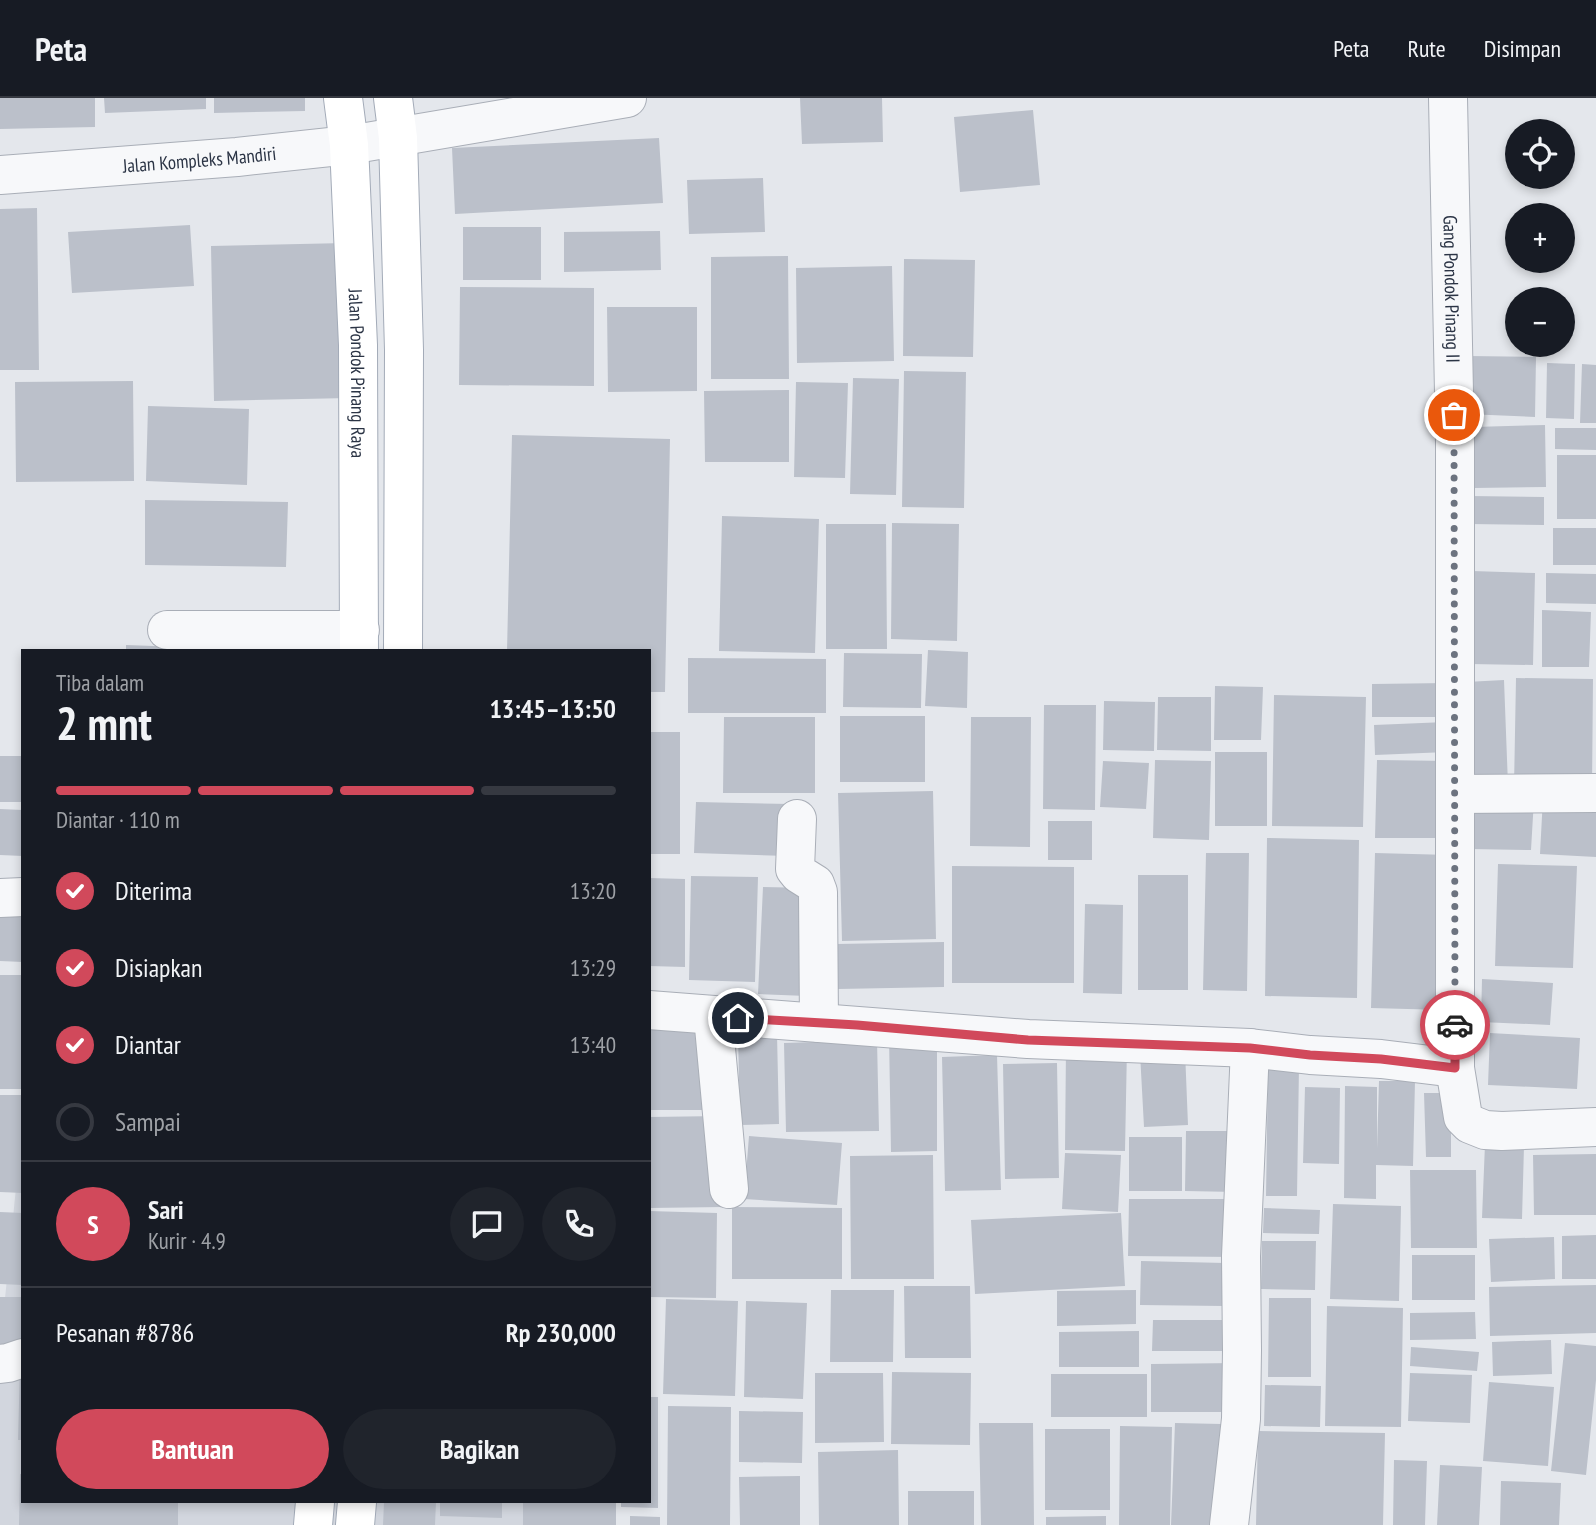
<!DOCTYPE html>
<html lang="id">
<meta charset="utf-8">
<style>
:root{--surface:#171b24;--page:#20242c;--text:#f1f3f6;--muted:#9ea1a6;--line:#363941;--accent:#d1495b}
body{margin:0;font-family:"PT Sans Narrow",sans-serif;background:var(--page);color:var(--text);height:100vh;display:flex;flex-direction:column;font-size:26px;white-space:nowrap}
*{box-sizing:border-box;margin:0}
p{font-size:23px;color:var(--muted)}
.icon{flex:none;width:38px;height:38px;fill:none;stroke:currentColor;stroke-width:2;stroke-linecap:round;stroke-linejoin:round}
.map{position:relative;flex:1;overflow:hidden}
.side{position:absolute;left:21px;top:551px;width:630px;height:854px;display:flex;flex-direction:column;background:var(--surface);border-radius:0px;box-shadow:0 4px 10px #0003}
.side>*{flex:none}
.buttons{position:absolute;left:1505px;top:21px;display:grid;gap:14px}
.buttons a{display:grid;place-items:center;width:70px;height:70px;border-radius:50%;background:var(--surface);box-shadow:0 4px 10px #0003;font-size:35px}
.pin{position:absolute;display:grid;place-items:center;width:60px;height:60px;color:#fff;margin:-30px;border:4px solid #fff;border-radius:50%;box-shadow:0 2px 7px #0007}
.courier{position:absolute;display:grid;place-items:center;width:70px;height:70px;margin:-35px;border:5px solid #d1495b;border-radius:50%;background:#fff;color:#222;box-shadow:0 2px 9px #0007}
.headline em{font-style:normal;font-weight:800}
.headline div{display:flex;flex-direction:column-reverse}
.headline{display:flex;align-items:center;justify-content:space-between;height:119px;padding:0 35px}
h1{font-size:46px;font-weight:800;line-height:52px}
.bar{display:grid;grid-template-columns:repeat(4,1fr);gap:10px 7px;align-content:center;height:84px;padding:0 35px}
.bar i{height:9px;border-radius:5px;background:var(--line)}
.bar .current{background:var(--accent)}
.bar p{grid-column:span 4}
.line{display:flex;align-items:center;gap:18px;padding:0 35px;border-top:2px solid var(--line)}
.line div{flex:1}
.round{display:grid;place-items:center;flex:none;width:74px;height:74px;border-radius:37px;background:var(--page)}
ol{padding:0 35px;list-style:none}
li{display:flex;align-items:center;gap:21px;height:77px}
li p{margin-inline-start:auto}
li .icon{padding:7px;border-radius:50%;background:var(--accent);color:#fff;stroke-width:4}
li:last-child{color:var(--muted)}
li i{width:38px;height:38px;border:4px solid var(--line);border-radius:50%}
.cta{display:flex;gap:14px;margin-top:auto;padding:14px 35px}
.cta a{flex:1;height:80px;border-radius:42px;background:var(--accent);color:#fff;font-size:28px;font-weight:800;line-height:80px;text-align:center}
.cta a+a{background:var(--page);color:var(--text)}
header{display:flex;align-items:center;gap:42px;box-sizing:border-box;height:98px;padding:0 35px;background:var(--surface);border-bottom:2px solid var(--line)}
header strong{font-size:33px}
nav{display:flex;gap:38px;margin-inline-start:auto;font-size:24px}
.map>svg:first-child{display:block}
</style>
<header>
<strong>Peta</strong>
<nav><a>Peta</a><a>Rute</a><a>Disimpan</a></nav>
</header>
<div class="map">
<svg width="1596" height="1427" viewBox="0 0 1596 1427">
<rect width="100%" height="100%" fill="#e4e7ec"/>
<path fill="#d2d6de" d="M23 1019V1404H601L598 1427H0V1251Z"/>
<path fill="#bbc0ca" d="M0 0H95V29L0 31Z
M104 0H206V11L105 15Z
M214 0H305V13L214 15Z
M800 0H882L883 44 802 46Z
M1033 12 1040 87 960 94 954 19Z
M659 40 663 105 455 116 452 50Z
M763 80 765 134 689 136 687 82Z
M37 110 39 272H0V111Z
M190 127 194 188 72 195 68 134Z
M463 129H541V182H463Z
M660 133 661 172 564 174V134Z
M346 145 349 300 214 303 211 148Z
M788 158 789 281H711V159Z
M904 161 975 162 973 259 903 258Z
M892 168 894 263 797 265 796 170Z
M460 189 594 190V288L459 287Z
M607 209H697V293L608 294Z
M1468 258 1536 259 1535 319 1466 316Z
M1547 265 1575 266 1574 321 1546 320Z
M1582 266 1596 267V325H1580Z
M904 273 966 274 964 410 902 409Z
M853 280 899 281 896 397 850 396Z
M133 283 134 383 16 384 15 284Z
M796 284 848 285 845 380 794 379Z
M789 292V364H705L704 293Z
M148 308 249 311 247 387 146 383Z
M1545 327 1546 389 1474 390 1473 329Z
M1555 330H1596V352L1555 351Z
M512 337 670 341 665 594H649V553H507Z
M1557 357H1596V421H1557Z
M1470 398 1544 399V427L1469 426Z
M145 402 288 404 286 469 145 467Z
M722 418 819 421 815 555 719 553Z
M892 425 959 426 957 543 891 541Z
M826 426H886L887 551H826Z
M1553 430H1596V467H1553Z
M1472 473 1535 475 1533 567 1470 566Z
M1546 475 1596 476V506L1546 505Z
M1542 512 1591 514 1589 569H1542Z
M126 547 234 551V553H126Z
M928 552 968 554 967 610 925 608Z
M844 555 922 556 921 610 843 609Z
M688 560 826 561V615H688Z
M1516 580 1593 581 1592 690 1514 689Z
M1504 582 1508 687 1469 688 1466 584Z
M1447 585V619H1372V586Z
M1215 588 1263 589 1261 642H1214Z
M1274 597 1366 599 1363 729 1272 728Z
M1158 599H1211V653L1157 652Z
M1104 603 1155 604 1154 653 1103 652Z
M1044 607H1096L1095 712 1043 711Z
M840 618H925V684H840Z
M724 619H815V695H723Z
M971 619H1031L1030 749 970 748Z
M1446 624 1447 654 1375 657 1374 627Z
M649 634H680V756H649Z
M1215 654H1267V728H1215Z
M0 658H23V704H0Z
M1155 662 1211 663 1209 742 1153 740Z
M1377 662 1450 663 1449 740H1375Z
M1103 663 1149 665 1146 711 1100 709Z
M933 693 936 841 842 843 838 695Z
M1472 699 1534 701 1531 752 1470 751Z
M1543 699 1596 702V759L1540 756Z
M696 704 790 706 788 758 694 755Z
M0 711 23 712V758L0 757Z
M1048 723H1092V762H1048Z
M1267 740 1359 742 1357 900 1265 898Z
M1206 755H1249L1247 893 1203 892Z
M1375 755 1450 757 1444 912 1371 910Z
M1498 766 1577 768 1573 870 1495 868Z
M952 768 1074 769V885H952Z
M1138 777H1188V892H1138Z
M691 778 758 779 755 884 689 882Z
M649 780 685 781V869L649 868Z
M763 789 811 790 807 898 758 896Z
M1085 806 1123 807 1122 896 1083 895Z
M0 811H23V864L0 863Z
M944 844V889L838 891 837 846Z
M0 877H23V991H0Z
M1482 881 1553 885 1550 927 1481 924Z
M649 924H706L707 1012H649Z
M1490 935 1580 940 1577 991 1488 987Z
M777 936 779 1026 740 1027 738 937Z
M889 938H937V1053L891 1054Z
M877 942 879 1033 786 1034 784 945Z
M1066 949H1127L1125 1053 1065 1052Z
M1185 953 1188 1027 1144 1029 1140 955Z
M997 957 1001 1092 945 1093 942 959Z
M1057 965 1059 1080 1005 1081 1003 966Z
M1268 968H1299L1297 1098H1266Z
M1379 983H1415L1413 1068 1376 1067V1101L1344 1100 1345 988 1377 989V1051Z
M1305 989 1340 990 1339 1066 1303 1065Z
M1424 995H1451V1059H1426Z
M0 997H23V1095L0 1094Z
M722 1018 723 1109 649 1110V1019Z
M1186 1033H1238L1237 1094 1185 1093Z
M749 1038 842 1045 837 1107 744 1101Z
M1129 1039H1182V1093H1129Z
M1485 1046 1524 1048 1522 1121 1482 1120Z
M1065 1055 1121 1057 1118 1114 1062 1111Z
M1596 1056V1117H1534L1533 1057Z
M933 1057 934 1181H851L850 1058Z
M1410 1072H1476L1477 1150H1411Z
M1129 1101H1235L1234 1159 1128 1158Z
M1333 1106 1401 1108 1399 1203 1330 1201Z
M732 1109 842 1110V1181H732Z
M1264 1110 1320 1112 1319 1136 1263 1135Z
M649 1113 717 1115 716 1200 649 1199Z
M0 1114 23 1115V1187L0 1186Z
M1121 1115 1125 1188 975 1196 971 1122Z
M1596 1137V1181H1562V1138Z
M1554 1139 1555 1181 1491 1184 1489 1141Z
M1262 1143H1316L1315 1192 1261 1191Z
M1412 1157H1475V1202H1412Z
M1141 1163 1225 1165 1224 1208 1140 1207Z
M1596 1187V1235L1490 1238 1489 1189Z
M904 1188H970L971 1260H905Z
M831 1192H894L893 1264H830Z
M1136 1192V1226L1057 1228V1193Z
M0 1199H21V1247H0Z
M1269 1200H1311V1279H1268Z
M666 1201 738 1203 735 1298 663 1296Z
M746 1203 807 1205 803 1301 744 1299Z
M1327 1208 1403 1210 1401 1329 1325 1328Z
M1475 1214 1476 1241 1410 1242V1215Z
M1153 1222H1238V1253H1152Z
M1139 1233V1269H1059V1234Z
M1551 1242 1552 1276 1493 1278 1492 1244Z
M1565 1245 1596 1248V1282L1586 1377 1551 1373Z
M1411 1249 1479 1254 1477 1273 1410 1268Z
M1237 1265 1238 1314H1151V1266Z
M20 1268H23V1342H18Z
M892 1274 971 1275 970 1347 891 1346Z
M815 1275H883L884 1344 815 1345Z
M1410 1275 1472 1277 1470 1325 1408 1323Z
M1051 1276H1147V1319H1051Z
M1489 1284 1554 1289 1548 1368 1483 1363Z
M1265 1287 1321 1288 1320 1329 1264 1328Z
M649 1299H658V1410L621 1409V1404H649Z
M668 1308 731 1309 730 1427H667Z
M739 1313 803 1314 802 1365 739 1364Z
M979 1325H1033L1034 1427H981Z
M1175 1325 1222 1326 1218 1427H1171Z
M1120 1328 1172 1329 1170 1427H1119Z
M1045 1331H1110V1412H1045Z
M1258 1333 1385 1335 1383 1427H1256Z
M898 1352 899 1427H819L818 1354Z
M1394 1362 1427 1363 1425 1427H1393Z
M1440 1367 1482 1369 1479 1427H1437Z
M20 1376H23V1404H178V1427H19Z
M800 1378V1427H740L739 1379Z
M1501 1383 1561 1385 1559 1427H1500Z
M908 1393H974V1427H908Z
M384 1404H436L435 1427H383Z
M440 1404H502V1420L440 1418Z
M523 1404H616V1427H523Z
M630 1418 660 1419V1427H630Z
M1106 1418V1427H1046V1419Z"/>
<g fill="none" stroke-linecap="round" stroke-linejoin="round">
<g stroke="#a9aeb7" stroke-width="40">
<g id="minor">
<path id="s1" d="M1448 0 1455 344V970L1463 1019 1470 1026 1485 1032 1502 1033 1596 1029"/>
<path id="s2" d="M0 77 237 59 349 47 627 0"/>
<path d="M167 532H360"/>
<path d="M1455 696 1596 695"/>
<path d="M797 721 795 771 799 776 815 786 818 794 819 925"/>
<path d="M0 800 23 799"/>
<path d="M649 912 1028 941 1250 950 1310 957 1381 961 1455 970"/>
<path d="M713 918 729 1091"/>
<path d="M0 1266 8 1265 23 1260"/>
<path d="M1229 1427 1241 1321 1242 1252 1241 1158 1250 950"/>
</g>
</g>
<g stroke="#a3abb8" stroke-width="40">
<g id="major">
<path id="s3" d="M343 0 349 47 358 247 359 553"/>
<path d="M393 0 398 40 404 252 403 553"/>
<path d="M313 1427 315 1404"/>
<path d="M355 1427 357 1404"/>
</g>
</g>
<use href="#minor" stroke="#f7f8fa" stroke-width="38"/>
<use href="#major" stroke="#fff" stroke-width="38"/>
</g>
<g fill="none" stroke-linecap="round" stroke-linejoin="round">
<path stroke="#6c737f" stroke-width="7" stroke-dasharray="0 12.6" d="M1454 317 1455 927"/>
<path stroke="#d1495b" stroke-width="9" d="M738 920 857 927 1028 942 1250 950 1310 957 1381 961 1455 970V927"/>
</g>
<g text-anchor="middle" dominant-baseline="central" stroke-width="5" stroke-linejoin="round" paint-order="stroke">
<g font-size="19" fill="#2b3445" stroke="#f4f6f9">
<text stroke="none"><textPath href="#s2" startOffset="200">Jalan Kompleks Mandiri</textPath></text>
<text stroke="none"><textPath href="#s1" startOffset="191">Gang Pondok Pinang II</textPath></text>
<text stroke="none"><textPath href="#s3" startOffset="276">Jalan Pondok Pinang Raya</textPath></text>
</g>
</g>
</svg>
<div class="buttons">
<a><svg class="icon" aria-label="locate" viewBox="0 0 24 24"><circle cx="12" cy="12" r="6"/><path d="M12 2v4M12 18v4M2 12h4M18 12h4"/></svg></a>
<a>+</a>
<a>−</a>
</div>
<div class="pin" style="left:1454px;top:317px;background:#ea580c"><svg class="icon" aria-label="bag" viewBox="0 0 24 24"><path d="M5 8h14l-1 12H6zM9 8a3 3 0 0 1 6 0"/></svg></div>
<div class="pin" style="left:738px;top:920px;background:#1f2937"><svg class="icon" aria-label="home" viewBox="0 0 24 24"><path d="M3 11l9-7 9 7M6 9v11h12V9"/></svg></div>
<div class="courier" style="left:1455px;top:927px"><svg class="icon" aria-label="car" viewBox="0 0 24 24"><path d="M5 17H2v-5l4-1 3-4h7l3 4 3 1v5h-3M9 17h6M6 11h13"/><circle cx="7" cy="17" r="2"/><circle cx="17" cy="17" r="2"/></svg></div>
<section class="side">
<div class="headline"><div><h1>2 mnt</h1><p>Tiba dalam</p></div><em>13:45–13:50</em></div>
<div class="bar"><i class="current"></i><i class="current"></i><i class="current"></i><i></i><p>Diantar · 110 m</p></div>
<ol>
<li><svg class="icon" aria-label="check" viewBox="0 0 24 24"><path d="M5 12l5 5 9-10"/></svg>Diterima<p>13:20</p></li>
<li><svg class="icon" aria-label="check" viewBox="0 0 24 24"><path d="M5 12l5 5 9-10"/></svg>Disiapkan<p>13:29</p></li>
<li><svg class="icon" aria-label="check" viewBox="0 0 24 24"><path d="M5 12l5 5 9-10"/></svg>Diantar<p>13:40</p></li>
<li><i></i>Sampai</li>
</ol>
<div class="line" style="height:126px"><b class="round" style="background:var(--accent);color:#fff">S</b><div><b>Sari</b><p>Kurir · 4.9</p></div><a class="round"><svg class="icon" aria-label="chat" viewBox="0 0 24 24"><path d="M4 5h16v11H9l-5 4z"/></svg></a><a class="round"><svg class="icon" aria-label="phone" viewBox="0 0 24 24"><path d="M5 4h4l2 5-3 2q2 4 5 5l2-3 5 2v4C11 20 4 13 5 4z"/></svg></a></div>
<div class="line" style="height:91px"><div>Pesanan #8786</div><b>Rp 230,000</b></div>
<div class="cta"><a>Bantuan</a><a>Bagikan</a></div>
</section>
</div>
